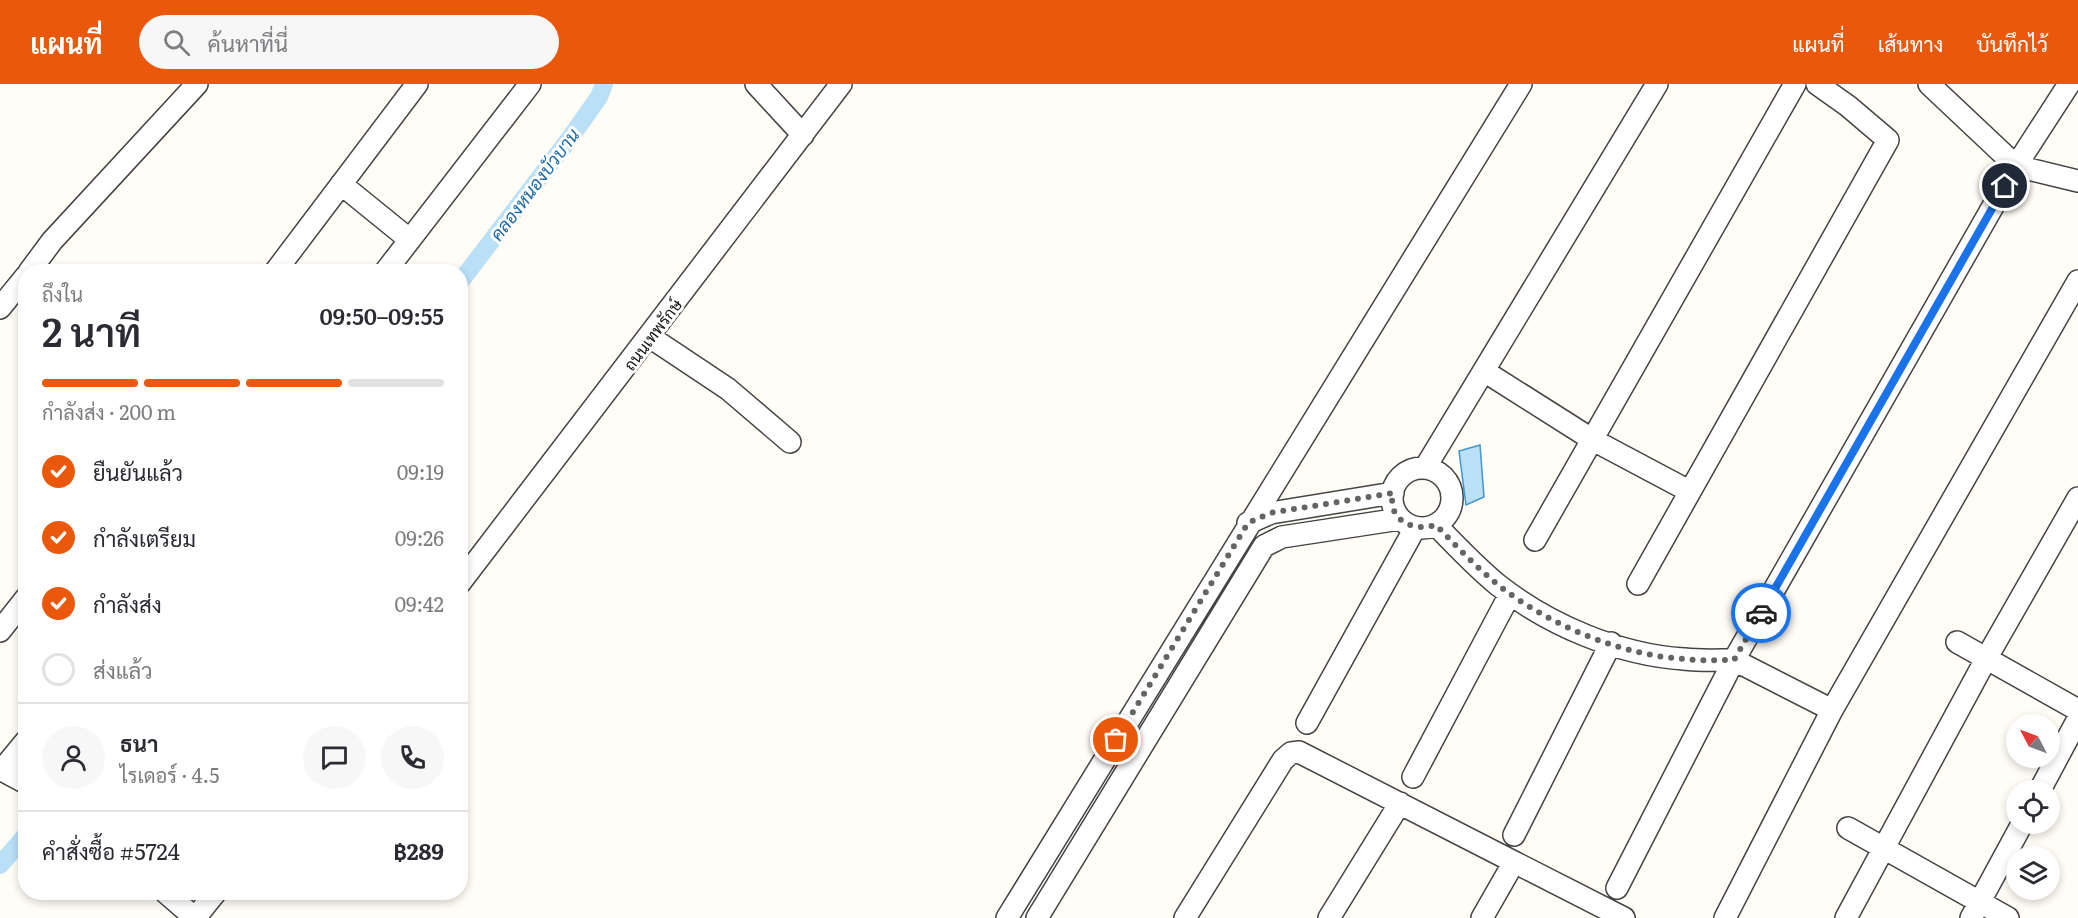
<!DOCTYPE html>
<html lang="th">
<meta charset="utf-8">
<style>
:root{--surface:#fff;--page:#f7f7f7;--text:#2b2b33;--muted:#7c7c81;--line:#e1e1e2;--accent:#ea580c}
body{margin:0;font-family:Literata,Sarabun,serif;background:var(--page);color:var(--text);height:100vh;display:flex;flex-direction:column;font-size:22px;white-space:nowrap}
*{box-sizing:border-box;margin:0}
p{font-size:20px;color:var(--muted)}
.icon{flex:none;width:33px;height:33px;fill:none;stroke:currentColor;stroke-width:2;stroke-linecap:round;stroke-linejoin:round}
.map{position:relative;flex:1;overflow:hidden}
.side{position:absolute;left:18px;top:180px;width:450px;height:636px;display:flex;flex-direction:column;background:var(--surface);border-radius:24px;box-shadow:0 3px 9px #0003}
.side>*{flex:none}
.needle{width:39px;rotate:311deg}
.fabs{position:absolute;left:2006px;top:630px;display:grid;gap:12px}
.fabs a{display:grid;place-items:center;width:54px;height:54px;border-radius:50%;background:var(--surface);box-shadow:0 3px 9px #0003;font-size:30px}
.pin{position:absolute;display:grid;place-items:center;width:51px;height:51px;color:#fff;margin:-26px;border:3px solid #fff;border-radius:50%;box-shadow:0 2px 6px #0007}
.courier{position:absolute;display:grid;place-items:center;width:60px;height:60px;margin:-30px;border:4px solid #1a73e8;border-radius:50%;background:#fff;color:#222;box-shadow:0 2px 8px #0007}
.head em{font-style:normal;font-weight:600}
.head div{display:flex;flex-direction:column-reverse}
.head{display:flex;align-items:center;justify-content:space-between;height:102px;padding:0 24px}
h1{font-size:39px;font-weight:600;line-height:45px}
.bar{display:grid;grid-template-columns:repeat(4,1fr);gap:9px 6px;align-content:center;height:72px;padding:0 24px}
.bar i{height:8px;border-radius:4px;background:var(--line)}
.bar .current{background:var(--accent)}
.bar p{grid-column:span 4}
.line{display:flex;align-items:center;gap:15px;padding:0 24px;border-top:2px solid var(--line)}
.line div{flex:1}
.round{display:grid;place-items:center;flex:none;width:63px;height:63px;border-radius:32px;background:var(--page)}
ol{padding:0 24px;list-style:none}
li{display:flex;align-items:center;gap:18px;height:66px}
li p{margin-inline-start:auto}
li .icon{padding:6px;border-radius:50%;background:var(--accent);color:#fff;stroke-width:4}
li:last-child{color:var(--muted)}
li i{width:33px;height:33px;border:3px solid var(--line);border-radius:50%}
header{display:flex;align-items:center;gap:36px;box-sizing:border-box;height:84px;padding:0 30px;background:var(--accent);color:#fff}
header strong{font-size:28px}
nav{display:flex;gap:33px;margin-inline-start:auto;font-size:21px}
.search{width:420px;height:54px;background:var(--page);display:flex;align-items:center;gap:15px;box-sizing:border-box;padding:0 21px;border-radius:33px;color:var(--muted);font-size:22px}
.map>svg:first-child{display:block}
</style>
<header>
<strong>แผนที่</strong>
<div class="search"><svg class="icon" aria-label="search" viewBox="0 0 24 24"><circle cx="10" cy="10" r="6"/><path d="M15 15l6 6"/></svg>ค้นหาที่นี่</div>
<nav><a>แผนที่</a><a>เส้นทาง</a><a>บันทึกไว้</a></nav>
</header>
<div class="map">
<svg width="2078" height="834" viewBox="0 0 2078 834">
<rect width="100%" height="100%" fill="#fffdf5"/>
<path fill="#b9e0f7" stroke="#3f96cf" stroke-width="1.5" d="M1480 361 1484 413 1466 421 1459 367Z"/>
<g fill="none" stroke-linecap="round" stroke-linejoin="round">
<path stroke="#b9e0f7" stroke-width="18" d="M460 198 570 54 599 13 604 0
M0 781 26 751"/>
<g stroke="#444" stroke-width="24">
<path id="minor" d="M756 0 803 51
M2069 0 2016 82 2078 97
M341 100 410 156
M29 188 52 157 197 0
M275 188 417 0
M385 188 530 0
M0 224 26 192
M650 253 728 305 790 358
M1484 287 1593 356 1689 407
M1392 414a30 30 0 1 1 60 0a30 30 0 1 1-60 0Z
M1425 384 1657 0
M1248 439 1271 429 1393 409
M1436 441C1456 462 1476 483 1498 501 1549 541 1619 571 1684 575 1700 577 1718 576 1734 576L2016 82 1929 0
M1535 456 1795 0
M460 499 841 0
M1638 500 1888 56 1848 22 1817 0
M0 547 26 514
M1957 558 2078 626
M1307 639 1415 444
M0 685 26 699
M2 686 26 657
M1413 693 1510 510
M2040 706 2078 635
M1848 744 2008 834
M1514 751 1611 559
M1514 778 1624 834
M1617 804 1734 576 1832 626
M165 808 195 834
M195 834 216 808
M1007 834 1521 0
M1037 834 1264 462 1282 453 1400 435
M1185 834 1283 676 1291 669 1299 668 1514 778 1482 834
M1329 834 1400 719
M1725 834 1832 626 2078 197
M1846 834 1986 575 2078 414
M1971 834 2022 740"/>
</g>
<use href="#minor" stroke="#fff" stroke-width="21"/>
</g>
<g fill="none" stroke-linecap="round" stroke-linejoin="round">
<path stroke="#646461" stroke-width="6" stroke-dasharray="0 10.8" d="M1116 656 1248 439 1270 429 1393 409C1387 436 1413 448 1436 441 1457 463 1478 485 1502 504 1552 542 1621 571 1684 575 1700 577 1717 576 1734 576L1761 529"/>
<path stroke="#1a73e8" stroke-width="8" d="M1761 529 2005 102"/>
</g>
<g text-anchor="middle" dominant-baseline="central" stroke-width="6" stroke-linejoin="round" paint-order="stroke">
<g font-size="16" fill="#111" stroke="#fff">
<text transform="translate(652 250) rotate(-53)">ถนนเทพรักษ์</text>
</g>
<g font-size="18" font-style="italic" fill="#1768a6" stroke="#fff">
<text transform="translate(534 100) rotate(-53)">คลองหนองบัวบาน</text>
</g>
</g>
</svg>
<div class="fabs">
<a><svg class="needle" viewBox="-14 -14 28 28"><path d="M0-13l5 13h-10z" fill="#e53935"/><path d="M0 13l5-13h-10z" fill="#7c7c81"/></svg></a>
<a><svg class="icon" aria-label="locate" viewBox="0 0 24 24"><circle cx="12" cy="12" r="6"/><path d="M12 2v4M12 18v4M2 12h4M18 12h4"/></svg></a>
<a><svg class="icon" aria-label="layers" viewBox="0 0 24 24"><path d="M12 4l9 5-9 5-9-5zM3 14l9 5 9-5"/></svg></a>
</div>
<div class="pin" style="left:1116px;top:656px;background:#ea580c"><svg class="icon" aria-label="bag" viewBox="0 0 24 24"><path d="M5 8h14l-1 12H6zM9 8a3 3 0 0 1 6 0"/></svg></div>
<div class="pin" style="left:2005px;top:102px;background:#1f2937"><svg class="icon" aria-label="home" viewBox="0 0 24 24"><path d="M3 11l9-7 9 7M6 9v11h12V9"/></svg></div>
<div class="courier" style="left:1761px;top:529px"><svg class="icon" aria-label="car" viewBox="0 0 24 24"><path d="M5 17H2v-5l4-1 3-4h7l3 4 3 1v5h-3M9 17h6M6 11h13"/><circle cx="7" cy="17" r="2"/><circle cx="17" cy="17" r="2"/></svg></div>
<section class="side">
<div class="head"><div><h1>2 นาที</h1><p>ถึงใน</p></div><em>09:50–09:55</em></div>
<div class="bar"><i class="current"></i><i class="current"></i><i class="current"></i><i></i><p>กำลังส่ง · 200 m</p></div>
<ol>
<li><svg class="icon" aria-label="check" viewBox="0 0 24 24"><path d="M5 12l5 5 9-10"/></svg>ยืนยันแล้ว<p>09:19</p></li>
<li><svg class="icon" aria-label="check" viewBox="0 0 24 24"><path d="M5 12l5 5 9-10"/></svg>กำลังเตรียม<p>09:26</p></li>
<li><svg class="icon" aria-label="check" viewBox="0 0 24 24"><path d="M5 12l5 5 9-10"/></svg>กำลังส่ง<p>09:42</p></li>
<li><i></i>ส่งแล้ว</li>
</ol>
<div class="line" style="height:108px"><a class="round"><svg class="icon" aria-label="person" viewBox="0 0 24 24"><circle cx="12" cy="8" r="4"/><path d="M4 21q1-7 8-7t8 7"/></svg></a><div><b>ธนา</b><p>ไรเดอร์ · 4.5</p></div><a class="round"><svg class="icon" aria-label="chat" viewBox="0 0 24 24"><path d="M4 5h16v11H9l-5 4z"/></svg></a><a class="round"><svg class="icon" aria-label="phone" viewBox="0 0 24 24"><path d="M5 4h4l2 5-3 2q2 4 5 5l2-3 5 2v4C11 20 4 13 5 4z"/></svg></a></div>
<div class="line" style="height:78px"><div>คำสั่งซื้อ #5724</div><b>฿289</b></div>
</section>
</div>
